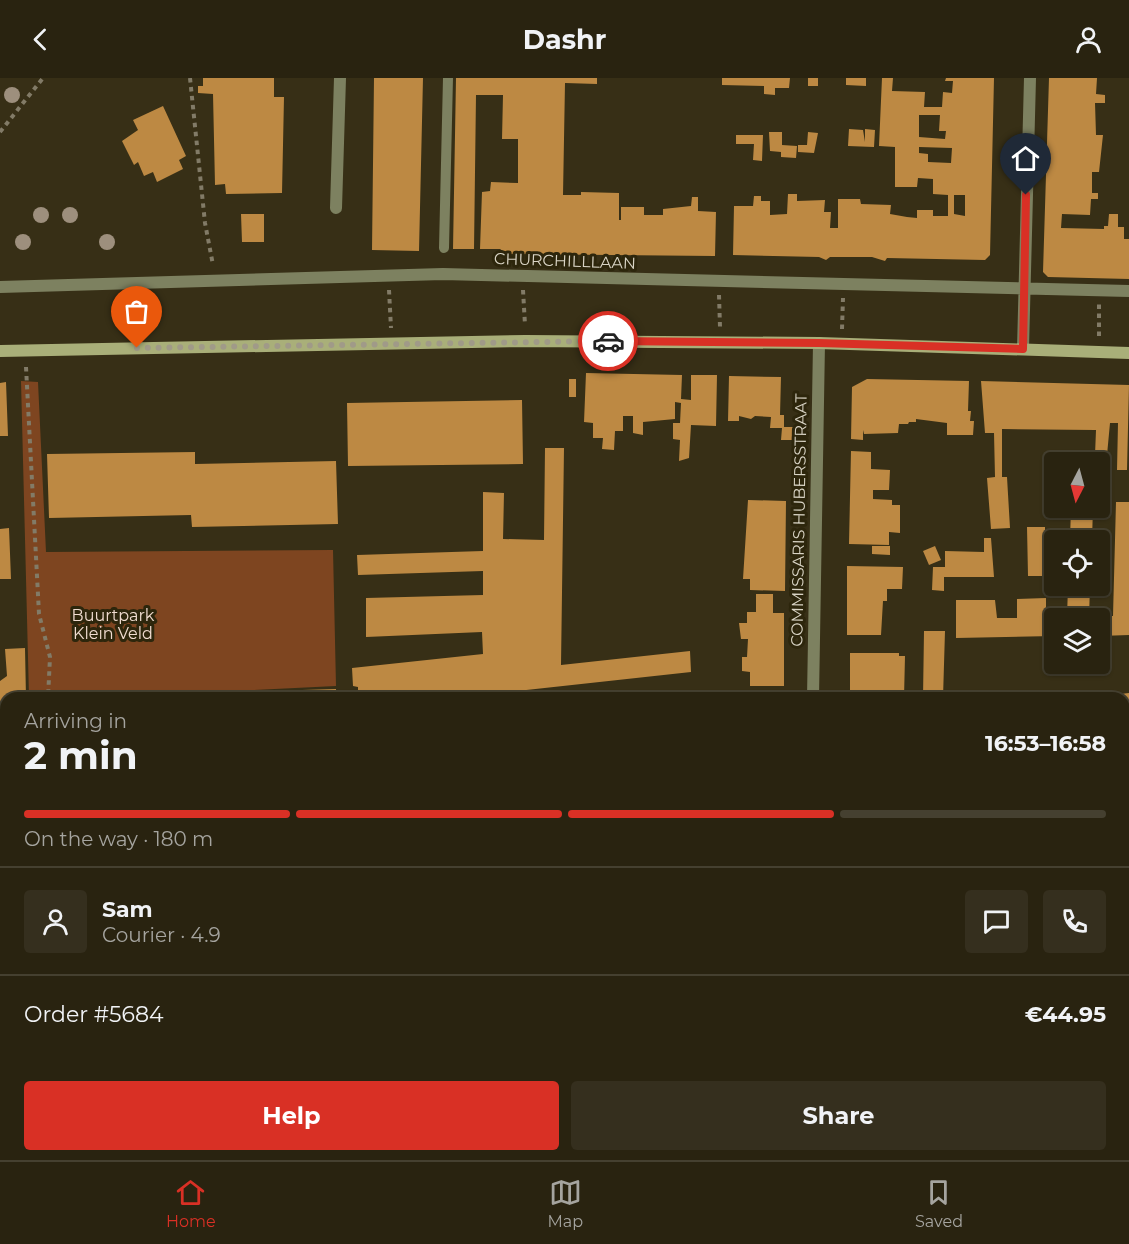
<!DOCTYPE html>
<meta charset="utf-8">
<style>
:root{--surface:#292310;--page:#352f1e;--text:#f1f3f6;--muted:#a5a49f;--line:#454030;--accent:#d93025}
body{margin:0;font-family:Montserrat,sans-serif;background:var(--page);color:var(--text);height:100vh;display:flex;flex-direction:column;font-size:22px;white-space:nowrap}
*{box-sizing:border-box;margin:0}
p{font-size:20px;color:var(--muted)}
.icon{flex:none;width:33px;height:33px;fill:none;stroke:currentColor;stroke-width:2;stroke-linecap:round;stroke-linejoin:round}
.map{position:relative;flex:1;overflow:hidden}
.side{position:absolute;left:0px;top:614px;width:1130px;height:470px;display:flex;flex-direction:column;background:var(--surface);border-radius:18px 18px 0 0;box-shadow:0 2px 4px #0004,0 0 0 2px var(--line)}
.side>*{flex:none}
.needle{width:39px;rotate:186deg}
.tools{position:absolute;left:1044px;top:374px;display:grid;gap:12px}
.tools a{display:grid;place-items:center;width:66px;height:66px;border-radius:6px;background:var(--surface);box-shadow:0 2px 4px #0004,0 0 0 2px var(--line);font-size:30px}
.pin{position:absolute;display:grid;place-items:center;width:51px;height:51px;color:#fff;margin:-62px -26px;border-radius:50% 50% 50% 0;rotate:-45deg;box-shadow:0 0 6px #0007}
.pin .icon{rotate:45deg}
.courier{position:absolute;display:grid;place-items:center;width:60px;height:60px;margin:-30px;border:4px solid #d93025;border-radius:50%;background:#fff;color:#222;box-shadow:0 2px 8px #0007}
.summary em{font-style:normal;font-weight:700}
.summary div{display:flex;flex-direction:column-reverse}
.summary{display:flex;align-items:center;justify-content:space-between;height:102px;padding:0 24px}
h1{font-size:39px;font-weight:700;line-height:45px}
.bar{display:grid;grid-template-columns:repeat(4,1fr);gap:9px 6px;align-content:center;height:72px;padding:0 24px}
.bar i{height:8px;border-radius:4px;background:var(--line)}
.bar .selected{background:var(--accent)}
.bar p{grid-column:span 4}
.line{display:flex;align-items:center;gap:15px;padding:0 24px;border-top:2px solid var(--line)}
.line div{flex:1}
.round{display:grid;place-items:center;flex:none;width:63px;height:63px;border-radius:6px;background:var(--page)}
.action{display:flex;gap:12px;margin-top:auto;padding:12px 24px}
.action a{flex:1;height:69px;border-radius:6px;background:var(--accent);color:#fff;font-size:24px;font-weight:700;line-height:69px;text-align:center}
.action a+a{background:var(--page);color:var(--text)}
header{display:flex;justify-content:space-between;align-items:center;height:78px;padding:0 24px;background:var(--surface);font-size:27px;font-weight:700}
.tab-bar{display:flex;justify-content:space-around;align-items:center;height:84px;border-top:2px solid var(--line);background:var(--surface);font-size:16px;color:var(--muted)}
.tab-bar a{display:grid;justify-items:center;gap:3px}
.tab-bar .selected{color:var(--accent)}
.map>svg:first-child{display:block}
</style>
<header><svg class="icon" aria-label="back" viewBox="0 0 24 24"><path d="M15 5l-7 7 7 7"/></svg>Dashr<svg class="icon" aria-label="person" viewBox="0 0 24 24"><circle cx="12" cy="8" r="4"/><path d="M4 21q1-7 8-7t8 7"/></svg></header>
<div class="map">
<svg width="1129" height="1082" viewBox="0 0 1129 1082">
<rect width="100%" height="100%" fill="#372f16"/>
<path fill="#7e4520" d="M21 303 38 304 46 474 333 472 336 608 114 619H29Z"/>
<path fill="#bd8943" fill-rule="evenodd" d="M203 0H274V19H284L282 115 226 116 225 106 215 107 213 16 198 15V8H203Z
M374 0H423L419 173 372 172Z
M456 0H597V6L565 5 563 117H581V114L619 115V142H621V129H644V137H663V131L691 128 692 119H698V133L716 134 715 178 507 176 500 171H480L482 114 490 113 491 104 518 105V61H502L503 17H476L474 171H453Z
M722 0H790L789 10H775V17L764 16V8L722 7Z
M808 0H818V8H808Z
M846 0H866V8L846 7Z
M882 0H893L892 13 925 14 924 29H942L943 14 952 15 953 3H945L946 0H994L990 177 985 182 887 180 885 183 872 179H830L826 182 819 179 733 177 734 128H753L754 118H761V123H770V137L787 136 788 116H797V123L825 122 824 134H831L830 150H838V121H860L861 126 891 127 890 136 907 139 917 140V132H933V138H948V117L933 116V101L918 100 917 109H895V69L879 68ZM919 37H940L939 53H946L945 61 919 59ZM919 69 952 70 951 85 928 84V76L919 75ZM954 117H965V138L954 136Z
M1049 0H1097L1096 16 1105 17V25H1095L1096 57H1103L1099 94H1092V115H1098V121H1091L1090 137 1062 136 1061 150 1104 151V148H1108L1109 136H1118V149H1124V161H1129V201L1048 199 1043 194Z
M163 28 186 78 179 82 183 91 157 104 153 94 144 98 138 84 134 87 122 63 138 52 133 42Z
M849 51 863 52 865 64V51L875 52 874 69 848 68Z
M769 54H782V67L797 68 796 80 781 79V74L770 73Z
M808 54 818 55 814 75 798 74V67H807Z
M736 57H763L762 83 753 82 754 66H736Z
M241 136H264V164H242Z
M586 295 682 297 681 321 691 322V297H717L716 348 691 347 689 380 679 383 680 362 673 361V345H680L681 325 675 324V341L643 344V357L633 355V338H623V353H615L614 372 602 371 603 360H593V345L584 344Z
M729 298 781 299 780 337H784V349H796V362H781L782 350H770L771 339 755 338 751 341 739 338V343H728Z
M569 301H576V319H569Z
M867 301 969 303 968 333H971L970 343H974L973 357H947V345L916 341V344H909L908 346H899L898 355 864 356 863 352V362L851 361 852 309Z
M981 303 1129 307 1127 392H1117L1118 345H1110L1107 377H1095L1096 352 1002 351V399H1007L1010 450 991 451 987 400 995 399 994 355H985Z
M6 304 8 358H0V305Z
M522 322 523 386 348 388 347 325Z
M545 370H564L561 587 690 573 691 594 453 620H358V609L353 608 352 590 483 576 482 554 366 559V520L483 517V493L358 497 357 477 483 473V414L504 415 503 461 544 462Z
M851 373 871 374V391L890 392 889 412H873V421L892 422V427H900V455L889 454V467L849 466Z
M195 374V386L336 383 338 446 192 449 191 437 49 440 47 376Z
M748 422 786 423 785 513 750 512V501H743Z
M1116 424H1129V557L1100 558V538H1113Z
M1071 429H1093L1092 462H1070Z
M1027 449H1045V498H1028Z
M9 450 11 501H0V451Z
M984 460H991L994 499H944V513L932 512 933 489H945V473L984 474Z
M872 468H890V477L872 476Z
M935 468 941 482 929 487 923 473Z
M847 488 903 489 902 511H887V523H883L881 557H847Z
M1068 507H1090L1089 540H1067Z
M756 516H773V535H784V608H750V594L742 593V579H747L748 561H741L739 545H747V534H756Z
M1046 520V539H1054V558L956 560V522H995L997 540H1017V521Z
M924 553H945L943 620H923Z
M25 570 26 620H6V643H0V603L7 598 5 571Z
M850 575H899V578H905L904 620H850Z
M336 611V620H302V612Z
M281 612 282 620H248V614Z
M1129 615V665L1124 666V620L1103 618Z
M226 616V620H178V618Z
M0 699H6V748L0 747Z
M1129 744V791L1124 792V745Z
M0 814H6V856H0Z
M1124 843H1127L1129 861V929L1124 930Z
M0 929H6V955H0Z
M6 1002V1077H39L35 1082H0V1009Z
M148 1077H200V1082H148Z
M232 1077H255V1082H232Z
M399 1077H421V1082H399Z
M558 1077H623V1082H559Z
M725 1077H774V1080L725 1082Z
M795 1077H836V1082H795Z
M859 1077H880V1082H859Z
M912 1077H943V1082H912Z"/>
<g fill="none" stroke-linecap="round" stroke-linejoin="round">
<path stroke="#827b67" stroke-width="4" stroke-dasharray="4.5 4.5" stroke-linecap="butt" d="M190 0 205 145 213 187
M0 54 43 0
M389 212 391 250
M523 212 525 247
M719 217 720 249
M842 251 843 220
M1099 258V226
M26 289 39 536 50 579 48 620
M1000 1082V1077"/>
<path stroke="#7d8160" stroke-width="10" d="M444 170 448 0
M264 1082V1077
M380 1082 381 1077"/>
<path stroke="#7d8160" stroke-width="12" d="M336 130 340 0
M0 209 443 196 1129 213
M1023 271 1030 0
M813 620 819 265
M1124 703 1129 702
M0 783H6"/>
<path stroke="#a9af79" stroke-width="12" d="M0 273 525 263 819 265 1129 275"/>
</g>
<g fill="#9d8f7d">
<circle cx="12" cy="17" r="8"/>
<circle cx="41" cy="137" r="8"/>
<circle cx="70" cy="137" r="8"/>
<circle cx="23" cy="164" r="8"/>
<circle cx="107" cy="164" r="8"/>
</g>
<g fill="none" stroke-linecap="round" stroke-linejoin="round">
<path stroke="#a09a88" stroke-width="6" stroke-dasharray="0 10.8" d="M137 270 608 263"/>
<path stroke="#d93025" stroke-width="8" d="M608 263 819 265 1023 271 1026 117"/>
</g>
<g text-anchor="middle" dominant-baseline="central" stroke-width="6" stroke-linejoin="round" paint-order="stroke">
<g font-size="16" fill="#d9d4c5" stroke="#2d260c">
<text transform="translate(565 183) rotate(2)">CHURCHILLLAAN</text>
<text transform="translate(799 442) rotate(-89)">COMMISSARIS HUBERSSTRAAT</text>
</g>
<g font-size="16" fill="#f1ddd1" stroke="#2d260c">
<text x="113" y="537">Buurtpark<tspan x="113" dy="18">Klein Veld</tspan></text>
</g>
</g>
</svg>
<div class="tools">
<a><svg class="needle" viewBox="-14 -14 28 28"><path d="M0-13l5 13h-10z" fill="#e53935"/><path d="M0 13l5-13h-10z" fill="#a5a49f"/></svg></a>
<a><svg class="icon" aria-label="locate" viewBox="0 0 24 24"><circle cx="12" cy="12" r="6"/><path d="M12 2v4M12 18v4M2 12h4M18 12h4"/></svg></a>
<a><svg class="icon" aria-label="layers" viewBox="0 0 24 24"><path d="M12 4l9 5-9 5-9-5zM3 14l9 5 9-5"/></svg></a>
</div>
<div class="pin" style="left:137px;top:270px;background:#ea580c"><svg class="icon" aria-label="bag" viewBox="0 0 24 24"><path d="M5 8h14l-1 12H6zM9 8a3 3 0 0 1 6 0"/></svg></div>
<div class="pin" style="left:1026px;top:117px;background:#1f2937"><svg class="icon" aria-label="home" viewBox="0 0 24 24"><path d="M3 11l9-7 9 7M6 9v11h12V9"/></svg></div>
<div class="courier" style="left:608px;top:263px"><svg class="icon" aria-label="car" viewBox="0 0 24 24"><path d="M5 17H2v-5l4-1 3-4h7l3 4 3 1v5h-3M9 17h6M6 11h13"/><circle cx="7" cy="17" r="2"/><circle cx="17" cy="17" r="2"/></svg></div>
<section class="side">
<div class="summary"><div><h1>2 min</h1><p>Arriving in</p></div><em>16:53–16:58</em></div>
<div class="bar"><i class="selected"></i><i class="selected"></i><i class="selected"></i><i></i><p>On the way · 180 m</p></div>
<div class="line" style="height:108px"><a class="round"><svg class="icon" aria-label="person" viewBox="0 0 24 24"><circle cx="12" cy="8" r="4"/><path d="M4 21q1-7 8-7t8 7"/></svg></a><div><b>Sam</b><p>Courier · 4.9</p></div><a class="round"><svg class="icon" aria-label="chat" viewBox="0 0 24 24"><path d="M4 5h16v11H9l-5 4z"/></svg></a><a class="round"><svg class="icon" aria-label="phone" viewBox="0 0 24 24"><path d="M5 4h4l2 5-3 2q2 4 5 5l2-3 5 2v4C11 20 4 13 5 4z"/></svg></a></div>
<div class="line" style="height:78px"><div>Order #5684</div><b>€44.95</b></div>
<div class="action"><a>Help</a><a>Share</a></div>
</section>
</div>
<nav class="tab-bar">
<a class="selected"><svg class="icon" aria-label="home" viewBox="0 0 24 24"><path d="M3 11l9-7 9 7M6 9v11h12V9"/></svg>Home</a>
<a><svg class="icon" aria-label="map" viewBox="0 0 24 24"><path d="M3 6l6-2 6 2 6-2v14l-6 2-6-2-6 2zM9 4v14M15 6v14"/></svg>Map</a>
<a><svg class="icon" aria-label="saved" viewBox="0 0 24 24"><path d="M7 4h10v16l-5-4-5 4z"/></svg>Saved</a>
</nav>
